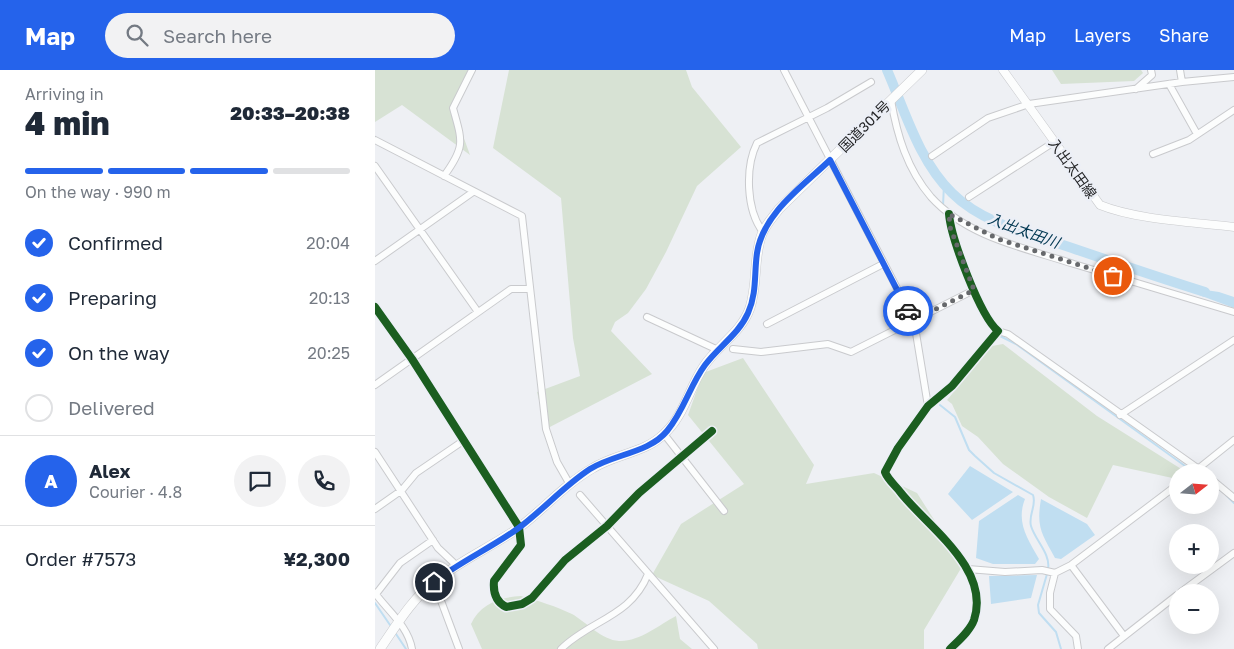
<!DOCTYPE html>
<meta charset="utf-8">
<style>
:root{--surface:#fff;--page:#f2f2f3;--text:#1f2937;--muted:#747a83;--line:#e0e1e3;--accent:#2563eb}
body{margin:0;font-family:"Golos Text","Noto Sans JP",sans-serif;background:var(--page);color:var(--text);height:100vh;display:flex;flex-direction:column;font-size:19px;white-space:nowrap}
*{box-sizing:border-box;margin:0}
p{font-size:16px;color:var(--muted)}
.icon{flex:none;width:28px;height:28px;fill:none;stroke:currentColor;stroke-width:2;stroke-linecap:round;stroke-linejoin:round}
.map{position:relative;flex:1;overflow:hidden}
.panel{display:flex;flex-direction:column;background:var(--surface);width:375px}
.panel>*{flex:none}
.needle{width:32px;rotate:73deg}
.fabs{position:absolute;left:794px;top:394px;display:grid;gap:10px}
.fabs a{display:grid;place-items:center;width:50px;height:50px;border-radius:50%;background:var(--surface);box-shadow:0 5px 20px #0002;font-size:25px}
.pin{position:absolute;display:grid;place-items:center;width:42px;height:42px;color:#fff;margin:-21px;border:2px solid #fff;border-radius:50%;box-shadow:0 1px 5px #0007}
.courier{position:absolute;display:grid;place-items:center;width:50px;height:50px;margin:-25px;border:4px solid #2563eb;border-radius:50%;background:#fff;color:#222;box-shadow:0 1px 6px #0007}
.headline em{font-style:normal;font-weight:800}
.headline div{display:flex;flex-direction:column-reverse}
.headline{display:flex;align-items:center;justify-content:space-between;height:85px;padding:0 25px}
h1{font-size:32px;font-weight:800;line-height:38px}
.bar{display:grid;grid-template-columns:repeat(4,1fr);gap:8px 5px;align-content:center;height:60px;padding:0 25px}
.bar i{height:6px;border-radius:4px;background:var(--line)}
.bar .on{background:var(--accent)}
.bar p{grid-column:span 4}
.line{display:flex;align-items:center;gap:12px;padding:0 25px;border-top:1px solid var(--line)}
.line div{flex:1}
.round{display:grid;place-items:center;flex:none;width:52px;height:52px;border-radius:26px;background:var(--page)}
ol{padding:0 25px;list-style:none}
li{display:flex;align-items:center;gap:15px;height:55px}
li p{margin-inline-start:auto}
li .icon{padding:5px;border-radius:50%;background:var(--accent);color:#fff;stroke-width:4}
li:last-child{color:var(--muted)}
li i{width:28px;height:28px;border:2px solid var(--line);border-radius:50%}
header{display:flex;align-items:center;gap:30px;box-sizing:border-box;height:70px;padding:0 25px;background:var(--accent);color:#fff}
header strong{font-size:24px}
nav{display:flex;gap:28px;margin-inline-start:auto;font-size:18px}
.search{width:350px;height:45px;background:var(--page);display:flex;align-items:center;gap:12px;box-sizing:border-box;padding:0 18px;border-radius:28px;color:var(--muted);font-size:19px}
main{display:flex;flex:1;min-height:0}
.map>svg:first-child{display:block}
</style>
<header>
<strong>Map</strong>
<div class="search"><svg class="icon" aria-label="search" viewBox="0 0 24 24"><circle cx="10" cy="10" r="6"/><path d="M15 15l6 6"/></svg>Search here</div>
<nav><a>Map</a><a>Layers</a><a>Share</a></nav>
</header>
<main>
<section class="panel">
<div class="headline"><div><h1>4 min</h1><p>Arriving in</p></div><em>20:33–20:38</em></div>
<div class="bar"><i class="on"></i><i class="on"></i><i class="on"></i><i></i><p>On the way · 990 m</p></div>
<ol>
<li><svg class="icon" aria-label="check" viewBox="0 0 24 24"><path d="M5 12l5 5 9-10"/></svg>Confirmed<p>20:04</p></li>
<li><svg class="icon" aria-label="check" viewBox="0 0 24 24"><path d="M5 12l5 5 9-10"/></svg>Preparing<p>20:13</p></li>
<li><svg class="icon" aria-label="check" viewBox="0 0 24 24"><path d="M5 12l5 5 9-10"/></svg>On the way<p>20:25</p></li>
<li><i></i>Delivered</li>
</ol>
<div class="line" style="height:90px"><b class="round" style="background:var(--accent);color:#fff">A</b><div><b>Alex</b><p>Courier · 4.8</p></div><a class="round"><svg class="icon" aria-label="chat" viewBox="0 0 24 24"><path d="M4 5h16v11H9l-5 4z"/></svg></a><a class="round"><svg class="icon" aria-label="phone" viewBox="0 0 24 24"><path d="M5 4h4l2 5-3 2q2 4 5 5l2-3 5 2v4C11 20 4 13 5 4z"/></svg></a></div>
<div class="line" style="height:65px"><div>Order #7573</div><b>¥2,300</b></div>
</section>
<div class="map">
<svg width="859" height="579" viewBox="0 0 859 579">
<rect width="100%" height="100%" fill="#eef0f4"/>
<path fill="#d7e2d4" d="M0 0H98L78 38 95 85 27 35 0 52Z
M134 0H311L317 17 366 77 322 116 291 182 271 219 253 243 240 252 236 261 277 304 171 359 162 322 205 306 198 268 186 128 118 78Z
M677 0H766L768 3 759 11 686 14Z
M628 274 722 346 811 402H802V409L738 395 712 448 674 427 628 394 603 367 587 356 577 334 572 330 617 276Z
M368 288 439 395 431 414 499 403 542 423 588 495 549 560V579H383L382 574 334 531 277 505 306 454 369 414 313 345 328 303Z
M146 526C164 531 180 536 197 544 211 552 227 570 244 571 264 572 284 555 301 546L305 569 317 579H107L96 554C105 534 125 527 146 526Z"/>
<path fill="#c0def1" d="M817 218 844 222 859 227V238L824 225Z
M595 396 638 422 597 450 573 424Z
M643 425 650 429C641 452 652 468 664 489L660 494H618L601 488 604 451Z
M666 429 712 454 720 465 686 489 680 488C667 464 661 458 666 429Z
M662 505 656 528 616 534 614 506Z"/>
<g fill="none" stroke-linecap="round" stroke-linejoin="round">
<path stroke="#c0def1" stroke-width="2" d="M568 136 569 114
M612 252 618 264
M623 265 641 274 817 401
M565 335 580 347 594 380 600 386 619 403 658 425C662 435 653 445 656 456 660 470 676 484 673 499
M835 413 841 417
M851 425 859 433
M672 504 663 535 664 543 681 562 686 579
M0 533 15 555
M21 564 31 579"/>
<path stroke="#c0def1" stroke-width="10" d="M512 0C530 41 544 91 577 123 608 154 656 164 697 178 741 193 785 208 830 222"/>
<g stroke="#c9cacd" stroke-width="8">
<path id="minor" d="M409 0 539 251 553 336
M805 0 807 12
M794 14 822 64
M761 19 777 5 776 0
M516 30C522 65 532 99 556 127 592 167 650 178 699 194 752 210 806 226 859 242
M0 70 147 146 171 359 182 392 194 413
M778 84 814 70 859 40
M557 86 613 48 654 34 807 12 859 7
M0 96 103 242
M69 106C91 76 87 71 78 38L97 0
M594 127 679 72
M574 144C576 168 605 246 623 261L577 316 553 336 523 378 510 402C513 410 521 416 526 423 553 457 616 499 599 550 595 561 583 571 575 579
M388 162C371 140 370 97 382 73L452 38 496 12
M0 191 98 122
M0 237 37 289 144 457 146 475 119 511C118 522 121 532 131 537L147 534 157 528 190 490 232 456 264 423 337 361
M272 247 343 280
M392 254 508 194
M623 261 633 264 828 402
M358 279 386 282 453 274 476 282 599 220
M0 315 136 219H154
M745 345 859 270
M289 364 349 441
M0 382 63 478 81 495
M819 402 859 370
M835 408 859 428
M205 425 339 579
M0 439 27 420 41 403 88 371
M696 495 749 566
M593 499 630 502 667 500 680 503 696 495 802 415
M680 503 675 523V539L701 566 703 579
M59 512 84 579
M806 522 859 483
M0 523C13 541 33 556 37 579
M1 524 25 493 58 470
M186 579C215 550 256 547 273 504
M733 579 802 525"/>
</g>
<g stroke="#c9cacd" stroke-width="9">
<path id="major" d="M628 0 725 135C762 150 819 152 859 157"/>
</g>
<g stroke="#c9cacd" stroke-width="10">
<path id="highway" d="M5 579C21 556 36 530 59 512 85 490 117 477 145 457 170 438 190 414 218 398 240 384 270 383 289 364 309 346 314 318 329 296 343 275 366 263 375 238 383 213 378 187 387 164 391 154 398 147 404 139L547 0"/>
</g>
<use href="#minor" stroke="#fcfdfd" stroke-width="6"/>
<use href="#major" stroke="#fcfdfd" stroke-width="8"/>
<use href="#highway" stroke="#fcfdfd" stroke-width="9"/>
<g stroke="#eceff6" stroke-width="11">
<path id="cycleway" d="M574 144C576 168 605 246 623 261L577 316 553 336 523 378 510 402C513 410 521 416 526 423 553 457 616 499 599 550 595 561 583 571 575 579
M0 237 37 289 144 457 146 475 119 511C118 522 121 532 131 537L147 534 157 528 190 490 232 456 264 423 337 361"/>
</g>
<use href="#cycleway" stroke="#1b5e20" stroke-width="8"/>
</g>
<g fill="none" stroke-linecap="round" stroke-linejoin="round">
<path stroke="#67696c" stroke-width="5" stroke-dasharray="0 9" d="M533 241 539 250 599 220 575 157 574 144 623 169 738 206"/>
<path stroke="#2563eb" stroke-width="6" d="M59 512C86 491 118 477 145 457 170 438 189 416 215 399 239 384 274 383 292 361 309 341 315 315 330 295 343 277 364 264 373 243 382 223 379 204 382 183 388 143 428 116 455 90L533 241"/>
</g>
<g text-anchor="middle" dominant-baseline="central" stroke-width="5" stroke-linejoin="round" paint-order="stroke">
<g font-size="14" fill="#1f2022" stroke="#eceff6">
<text transform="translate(489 56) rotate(-45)">国道301号</text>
<text transform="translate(698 98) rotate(54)">入出太田線</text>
</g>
<g font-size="15" font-style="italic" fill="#013751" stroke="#eceff6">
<text transform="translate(649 160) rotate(20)">入出太田川</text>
</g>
</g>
</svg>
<div class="fabs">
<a><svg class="needle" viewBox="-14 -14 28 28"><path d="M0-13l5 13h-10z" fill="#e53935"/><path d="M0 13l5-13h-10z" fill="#747a83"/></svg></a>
<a>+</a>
<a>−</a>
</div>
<div class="pin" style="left:738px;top:206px;background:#ea580c"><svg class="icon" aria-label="bag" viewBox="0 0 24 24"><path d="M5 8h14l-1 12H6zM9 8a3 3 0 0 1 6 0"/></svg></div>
<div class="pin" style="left:59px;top:512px;background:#1f2937"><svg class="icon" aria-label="home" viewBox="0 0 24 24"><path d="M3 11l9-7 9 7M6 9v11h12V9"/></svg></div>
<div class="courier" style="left:533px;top:241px"><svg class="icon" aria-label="car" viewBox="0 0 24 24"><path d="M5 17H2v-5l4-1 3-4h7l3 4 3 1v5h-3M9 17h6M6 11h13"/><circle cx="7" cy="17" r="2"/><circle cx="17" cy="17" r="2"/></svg></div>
</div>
</main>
